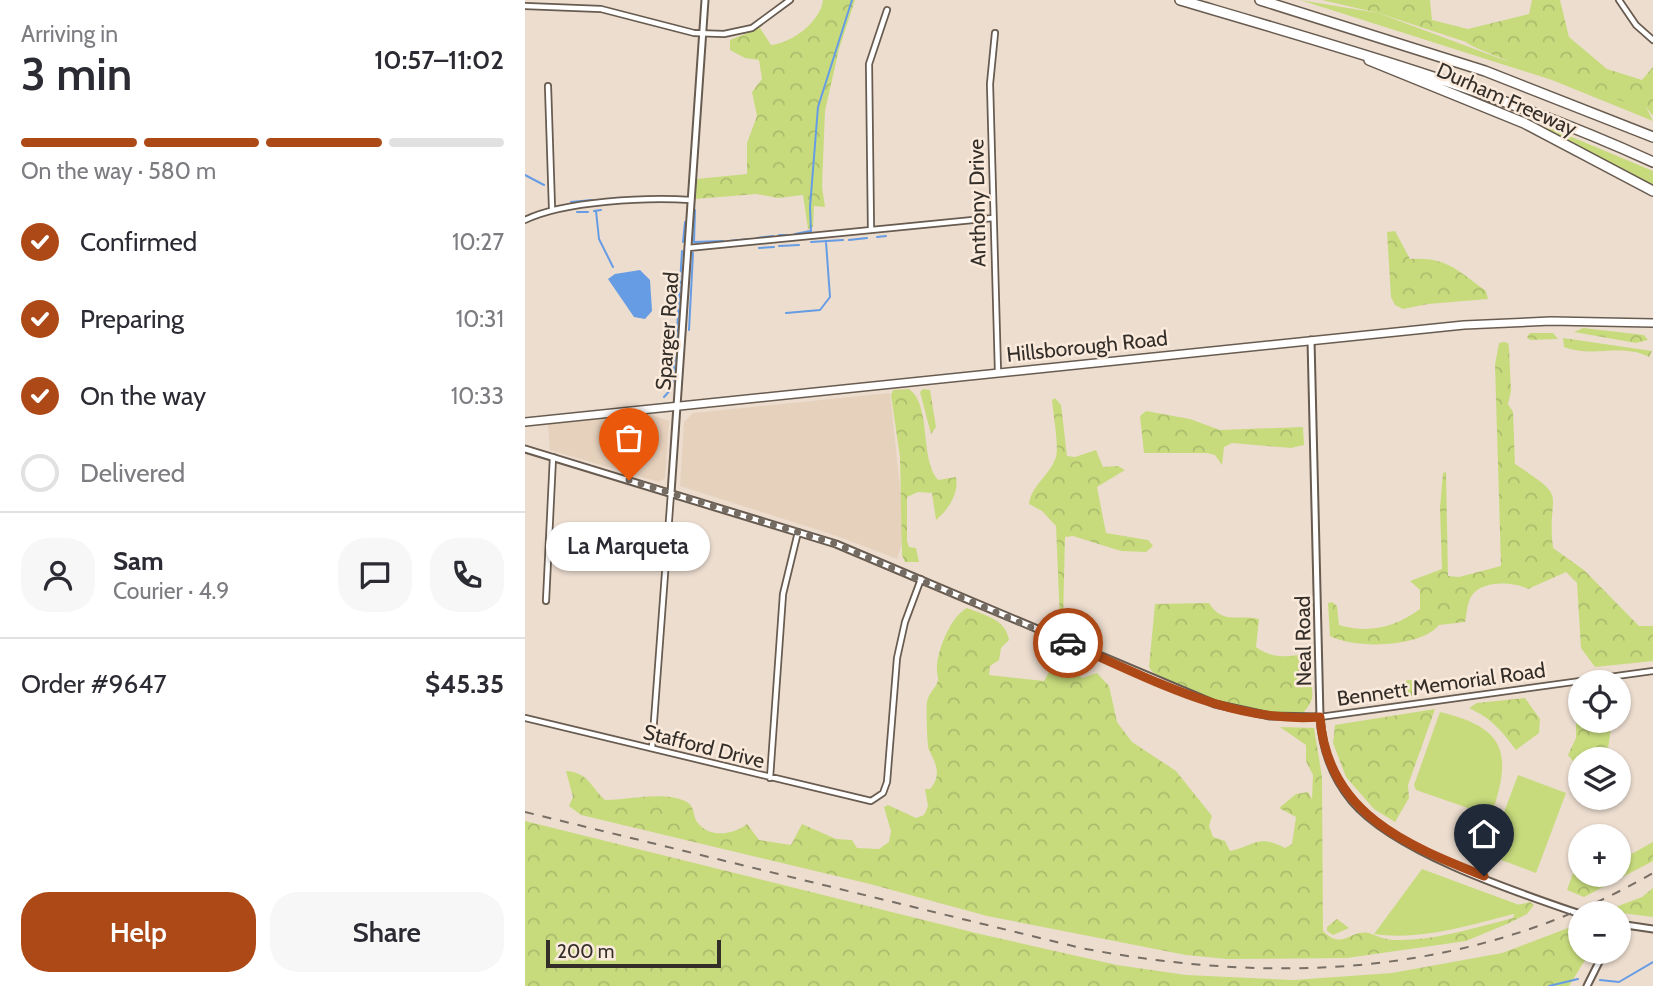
<!DOCTYPE html>
<meta charset="utf-8">
<style>
:root{--surface:#fff;--page:#f7f7f7;--text:#2b2b33;--muted:#7c7c81;--line:#e1e1e2;--accent:#ad4917}
body{margin:0;font-family:Cabin,sans-serif;background:var(--page);color:var(--text);height:100vh;display:flex;flex-direction:column;font-size:26px;white-space:nowrap}
*{box-sizing:border-box;margin:0}
p{font-size:23px;color:var(--muted)}
.icon{flex:none;width:38px;height:38px;fill:none;stroke:currentColor;stroke-width:2;stroke-linecap:round;stroke-linejoin:round}
.map{position:relative;flex:1;overflow:hidden}
.panel{display:flex;flex-direction:column;background:var(--surface);width:525px}
.panel>*{flex:none}
.tools{position:absolute;left:1043px;top:670px;display:grid;gap:14px}
.tools a{display:grid;place-items:center;width:63px;height:63px;border-radius:50%;background:var(--surface);box-shadow:0 2px 5px #0004;font-size:35px}
.scale{position:absolute;left:21px;bottom:18px;width:175px;box-sizing:border-box;padding-left:7px;border:4px solid #342e29;border-top:0;font-size:19px;line-height:24px;white-space:nowrap;color:#342e29;-webkit-text-stroke:5px #faeadc;paint-order:stroke}
.pin{position:absolute;display:grid;place-items:center;width:60px;height:60px;color:#fff;margin:-72px -30px;border-radius:50% 50% 50% 0;rotate:-45deg;box-shadow:0 0 7px #0007}
.pin .icon{rotate:45deg}
.courier{position:absolute;display:grid;place-items:center;width:70px;height:70px;margin:-35px;border:5px solid #ad4917;border-radius:50%;background:#fff;color:#222;box-shadow:0 2px 9px #0007}
.bubble{position:absolute;height:49px;border-radius:24px;background:var(--surface);box-shadow:0 2px 5px #0004;font-size:23px;font-weight:600;line-height:49px;text-align:center}
.head em{font-style:normal;font-weight:600}
.head div{display:flex;flex-direction:column-reverse}
.head{display:flex;align-items:center;justify-content:space-between;height:119px;padding:0 21px}
h1{font-size:46px;font-weight:600;line-height:52px}
.bar{display:grid;grid-template-columns:repeat(4,1fr);gap:10px 7px;align-content:center;height:84px;padding:0 21px}
.bar i{height:9px;border-radius:5px;background:var(--line)}
.bar .active{background:var(--accent)}
.bar p{grid-column:span 4}
.line{display:flex;align-items:center;gap:18px;padding:0 21px;border-top:2px solid var(--line)}
.line div{flex:1}
.round{display:grid;place-items:center;flex:none;width:74px;height:74px;border-radius:28px;background:var(--page)}
ol{padding:0 21px;list-style:none}
li{display:flex;align-items:center;gap:21px;height:77px}
li p{margin-inline-start:auto}
li .icon{padding:7px;border-radius:50%;background:var(--accent);color:#fff;stroke-width:4}
li:last-child{color:var(--muted)}
li i{width:38px;height:38px;border:4px solid var(--line);border-radius:50%}
.cta{display:flex;gap:14px;margin-top:auto;padding:14px 21px}
.cta a{flex:1;height:80px;border-radius:28px;background:var(--accent);color:#fff;font-size:28px;font-weight:600;line-height:80px;text-align:center}
.cta a+a{background:var(--page);color:var(--text)}
main{display:flex;flex:1;min-height:0}
.map>svg:first-child{display:block}
</style>
<main>
<section class="panel">
<div class="head"><div><h1>3 min</h1><p>Arriving in</p></div><em>10:57–11:02</em></div>
<div class="bar"><i class="active"></i><i class="active"></i><i class="active"></i><i></i><p>On the way · 580 m</p></div>
<ol>
<li><svg class="icon" aria-label="check" viewBox="0 0 24 24"><path d="M5 12l5 5 9-10"/></svg>Confirmed<p>10:27</p></li>
<li><svg class="icon" aria-label="check" viewBox="0 0 24 24"><path d="M5 12l5 5 9-10"/></svg>Preparing<p>10:31</p></li>
<li><svg class="icon" aria-label="check" viewBox="0 0 24 24"><path d="M5 12l5 5 9-10"/></svg>On the way<p>10:33</p></li>
<li><i></i>Delivered</li>
</ol>
<div class="line" style="height:126px"><a class="round"><svg class="icon" aria-label="person" viewBox="0 0 24 24"><circle cx="12" cy="8" r="4"/><path d="M4 21q1-7 8-7t8 7"/></svg></a><div><b>Sam</b><p>Courier · 4.9</p></div><a class="round"><svg class="icon" aria-label="chat" viewBox="0 0 24 24"><path d="M4 5h16v11H9l-5 4z"/></svg></a><a class="round"><svg class="icon" aria-label="phone" viewBox="0 0 24 24"><path d="M5 4h4l2 5-3 2q2 4 5 5l2-3 5 2v4C11 20 4 13 5 4z"/></svg></a></div>
<div class="line" style="height:91px"><div>Order #9647</div><b>$45.35</b></div>
<div class="cta"><a>Help</a><a>Share</a></div>
</section>
<div class="map">
<svg width="1128" height="986" viewBox="0 0 1128 986">
<defs>
<pattern id="forest-crowns" width="20" height="18" patternUnits="userSpaceOnUse" patternTransform="scale(1.75)"><rect width="20" height="18" fill="#c7db7d"/><path d="M2 6a3 3 0 1 1 6 0M12 15a3 3 0 1 1 6 0" fill="none" stroke="#acbc6c"/></pattern>
<pattern id="cemetery-stones" width="16" height="16" patternUnits="userSpaceOnUse" patternTransform="scale(1.75)"><rect width="16" height="16" fill="#c7db7d"/><path d="M2 7V4a2 2 0 0 1 4 0v3zM10 15v-3a2 2 0 0 1 4 0v3z" fill="#acbc6c"/></pattern>
</defs>
<rect width="100%" height="100%" fill="#ecddcf"/>
<path fill="#e6d1bd" d="M365 393 380 534 372 559 312 536 155 486 159 422 168 413Z
M125 414 144 421 140 478 134 482 25 450 23 424Z"/>
<path fill="#c7db7d" d="M775 0 853 13 971 57 1121 107 1128 121 1027 80Z
M1023 127 1128 171V185L1023 130Z
M915 712C983 728 987 755 966 816L891 790 889 785Z
M993 775 1041 793 1011 873 963 855Z
M897 869 997 906 996 912C948 924 899 941 849 934Z"/>
<path fill="url(#forest-crowns)" d="M298 0H330L314 49 300 111 297 187 300 207 289 206 288 227 283 229 278 195 253 198 231 194 170 199 171 179 222 174V143L232 116 227 92 237 79 234 60 220 58 205 50V40L235 28 246 45C267 43 296 21 298 0Z
M797 0H905L907 20 943 29 1004 14 1007 0H1035L1044 37 1082 69 1117 80 1128 67V116L1121 107C1104 106 947 50 941 42L853 13Z
M870 231 885 259C922 257 932 270 961 291L963 299 903 304 878 309 870 305 866 297 862 232Z
M1058 328 1119 335 1123 340 1111 343 1049 332Z
M1005 333H1028L1033 339 1005 340 1002 337Z
M1038 338 1127 351 1124 357C1097 343 1068 358 1039 347Z
M979 342 983 343 984 348 986 391 983 404 988 412 990 464C1047 501 1021 489 1028 548L1059 570 1114 626H1128V661L1070 667 1056 648 1052 583 1041 572 1003 589C989 582 960 580 948 594 942 601 942 613 940 622L914 625C895 648 830 649 805 636L803 603 807 602 812 606 814 625C845 634 870 627 895 609V590L885 581 917 569 915 508 918 473 921 472 923 576 934 577 976 566 970 365 974 343Z
M384 389C407 405 394 458 413 480L431 477C434 494 423 510 411 520L407 493 393 492 382 497V541L384 547 391 548 394 562H380L377 555 375 457 366 395 368 390Z
M398 389 405 390 411 427 406 434 395 392Z
M530 398 536 405 542 456 550 457 571 450 578 467 593 466 600 470 572 487 581 533 623 540 628 546 621 552 596 551 548 536 540 537 538 622 535 620 531 526 517 511 504 504C506 486 525 475 531 457 534 445 528 413 527 400Z
M621 411 665 419 695 430 778 427 779 445 766 448 707 443 699 447 697 465 690 455 682 453H619L615 416Z
M684 603C698 625 712 614 734 619L731 647C747 659 765 658 783 652 783 658 781 666 782 670 786 690 794 696 777 714 762 714 747 716 733 714 710 711 634 686 624 667L630 604Z
M442 608C459 615 481 619 484 640L476 648 474 660 465 666 464 675 519 681 528 665 537 660 557 678 572 673 584 686 592 722 607 742 651 771 687 816 684 826 688 837 700 841 705 851C731 845 733 834 760 848L767 844 771 817 754 808 771 794 783 792 787 799 788 775 781 761V745L755 727 789 728 797 777 798 931C818 951 825 929 844 933 852 936 860 940 870 940 906 941 942 930 977 921L988 918 992 905 1005 902 1009 905 1002 914 982 924 941 941 822 958 702 959 661 955 462 916 345 884 56 815 44 806 48 797 41 771C63 772 66 787 80 800 104 800 138 791 160 801 171 806 167 816 173 823 185 839 210 834 222 824L234 840 266 845 277 824 311 839 327 840 332 848 354 849 364 842 366 831 359 807 363 805 391 818 399 815 403 806 400 789H405C417 775 411 764 404 750 402 746 401 708 402 702 403 694 409 690 412 683 415 678 411 673 412 668 412 650 426 616 442 608Z
M1055 690V721H1087L1082 756 1077 759 1055 760V770L1043 755 1051 738V694Z
M1000 698 1015 719 1014 733 991 750C977 731 966 718 944 708L952 703Z
M910 709 883 785 884 798 870 822 849 809 821 777 808 743 810 725Z
M0 821 455 934 592 965 661 975 768 980 867 973 977 953 1043 928H1055V952H1065L1044 986H0Z
M1128 842V861L1059 897 1042 890 1053 859 1055 875H1094V861Z
M1128 888V917L1097 913 1088 908 1117 897Z
M812 919 824 928 808 935 802 931V927Z"/>
<path fill="url(#cemetery-stones)" d="M877 688a8 8 0 1 1 16 0a8 8 0 1 1-16 0Z"/>
<path fill="#669ce4" d="M115 270 125 280 127 311 120 319 109 317 83 279 90 274Z"/>
<g fill="none" stroke-linecap="round" stroke-linejoin="round">
<path stroke="#669ce4" stroke-width="2" d="M0 175 19 185
M46 202 67 200
M170 210 169 242 198 241
M69 211 76 210
M71 211 74 239 88 267
M52 212H63
M286 232 285 207 293 107 327 0
M270 234 285 231
M254 235H262
M352 237 361 236
M232 238 248 236
M324 240 342 238
M204 241 224 239
M158 242 160 222
M286 242 318 240
M254 246 274 245
M234 248 249 247
M261 313 295 310 305 297 301 242
M164 330 168 253
M151 347 157 251
M139 397 147 388 150 357
M1075 980 1094 982 1128 962
M1024 986 1053 979"/>
<g stroke="#685b4f" stroke-width="8">
<path id="minor" d="M1094 0 1111 25 1128 40
M0 6 76 9 169 33 199 34 227 28 265 0
M470 33 465 84 473 372
M23 86 27 208
M0 220C39 201 122 197 166 200
M346 230 344 64 362 10
M163 248 468 218
M21 601 28 457
M795 717 1128 671
M0 718 346 801 358 793 362 782 372 658 380 622 396 579
M127 748 146 493
M245 778 258 594 273 532"/>
</g>
<g stroke="#685b4f" stroke-width="9">
<path id="tertiary" d="M786 340 795 717C797 747 807 777 827 801 870 852 991 892 1055 914
M0 449 311 544 690 704 745 716 795 717
M146 493 180 0
M1094 924 1128 929
M1062 986 1079 952"/>
</g>
<g stroke="#685b4f" stroke-width="10">
<path id="primary" d="M0 422 939 325 1026 321 1128 323"/>
</g>
<g stroke="#685b4f" stroke-width="12">
<path id="motorway" d="M655 0C815 47 975 92 1128 162
M735 0 960 71 1128 137
M844 60 999 123 1128 191"/>
</g>
<use href="#minor" stroke="#fff" stroke-width="4.5"/>
<use href="#tertiary" stroke="#fff" stroke-width="5"/>
<use href="#primary" stroke="#fff" stroke-width="7"/>
<use href="#motorway" stroke="#fff" stroke-width="9"/>
<path stroke="#776e65" stroke-width="2" stroke-dasharray="9 9" stroke-linecap="butt" d="M0 812 556 948C755 986 949 976 1128 873"/>
</g>
<g fill="none" stroke-linecap="round" stroke-linejoin="round">
<path stroke="#746b63" stroke-width="7" stroke-dasharray="0 12.6" d="M104 480 311 544 543 643"/>
<path stroke="#ad4917" stroke-width="9" d="M543 643C623 677 705 724 795 717 802 813 881 845 959 876"/>
</g>
<g text-anchor="middle" dominant-baseline="central" stroke-width="5" stroke-linejoin="round" paint-order="stroke">
<g font-size="21" fill="#342e29" stroke="#faeadc">
<text transform="translate(982 99) rotate(24)">Durham Freeway</text>
<text transform="translate(452 203) rotate(-91)">Anthony Drive</text>
<text transform="translate(142 331) rotate(-86)">Sparger Road</text>
<text transform="translate(562 346) rotate(-6)">Hillsborough Road</text>
<text transform="translate(778 641) rotate(-91)">Neal Road</text>
<text transform="translate(916 684) rotate(-8)">Bennett Memorial Road</text>
<text transform="translate(179 746) rotate(14)">Stafford Drive</text>
</g>
</g>
</svg>
<div class="tools">
<a><svg class="icon" aria-label="locate" viewBox="0 0 24 24"><circle cx="12" cy="12" r="6"/><path d="M12 2v4M12 18v4M2 12h4M18 12h4"/></svg></a>
<a><svg class="icon" aria-label="layers" viewBox="0 0 24 24"><path d="M12 4l9 5-9 5-9-5zM3 14l9 5 9-5"/></svg></a>
<a>+</a>
<a>−</a>
</div>
<div class="scale">200 m</div>
<div class="pin" style="left:104px;top:480px;background:#ea580c"><svg class="icon" aria-label="bag" viewBox="0 0 24 24"><path d="M5 8h14l-1 12H6zM9 8a3 3 0 0 1 6 0"/></svg></div>
<div class="pin" style="left:959px;top:876px;background:#1f2937"><svg class="icon" aria-label="home" viewBox="0 0 24 24"><path d="M3 11l9-7 9 7M6 9v11h12V9"/></svg></div>
<div class="courier" style="left:543px;top:643px"><svg class="icon" aria-label="car" viewBox="0 0 24 24"><path d="M5 17H2v-5l4-1 3-4h7l3 4 3 1v5h-3M9 17h6M6 11h13"/><circle cx="7" cy="17" r="2"/><circle cx="17" cy="17" r="2"/></svg></div>
<div class="bubble" style="left:21px;top:522px;width:164px">La Marqueta</div>
</div>
</main>
